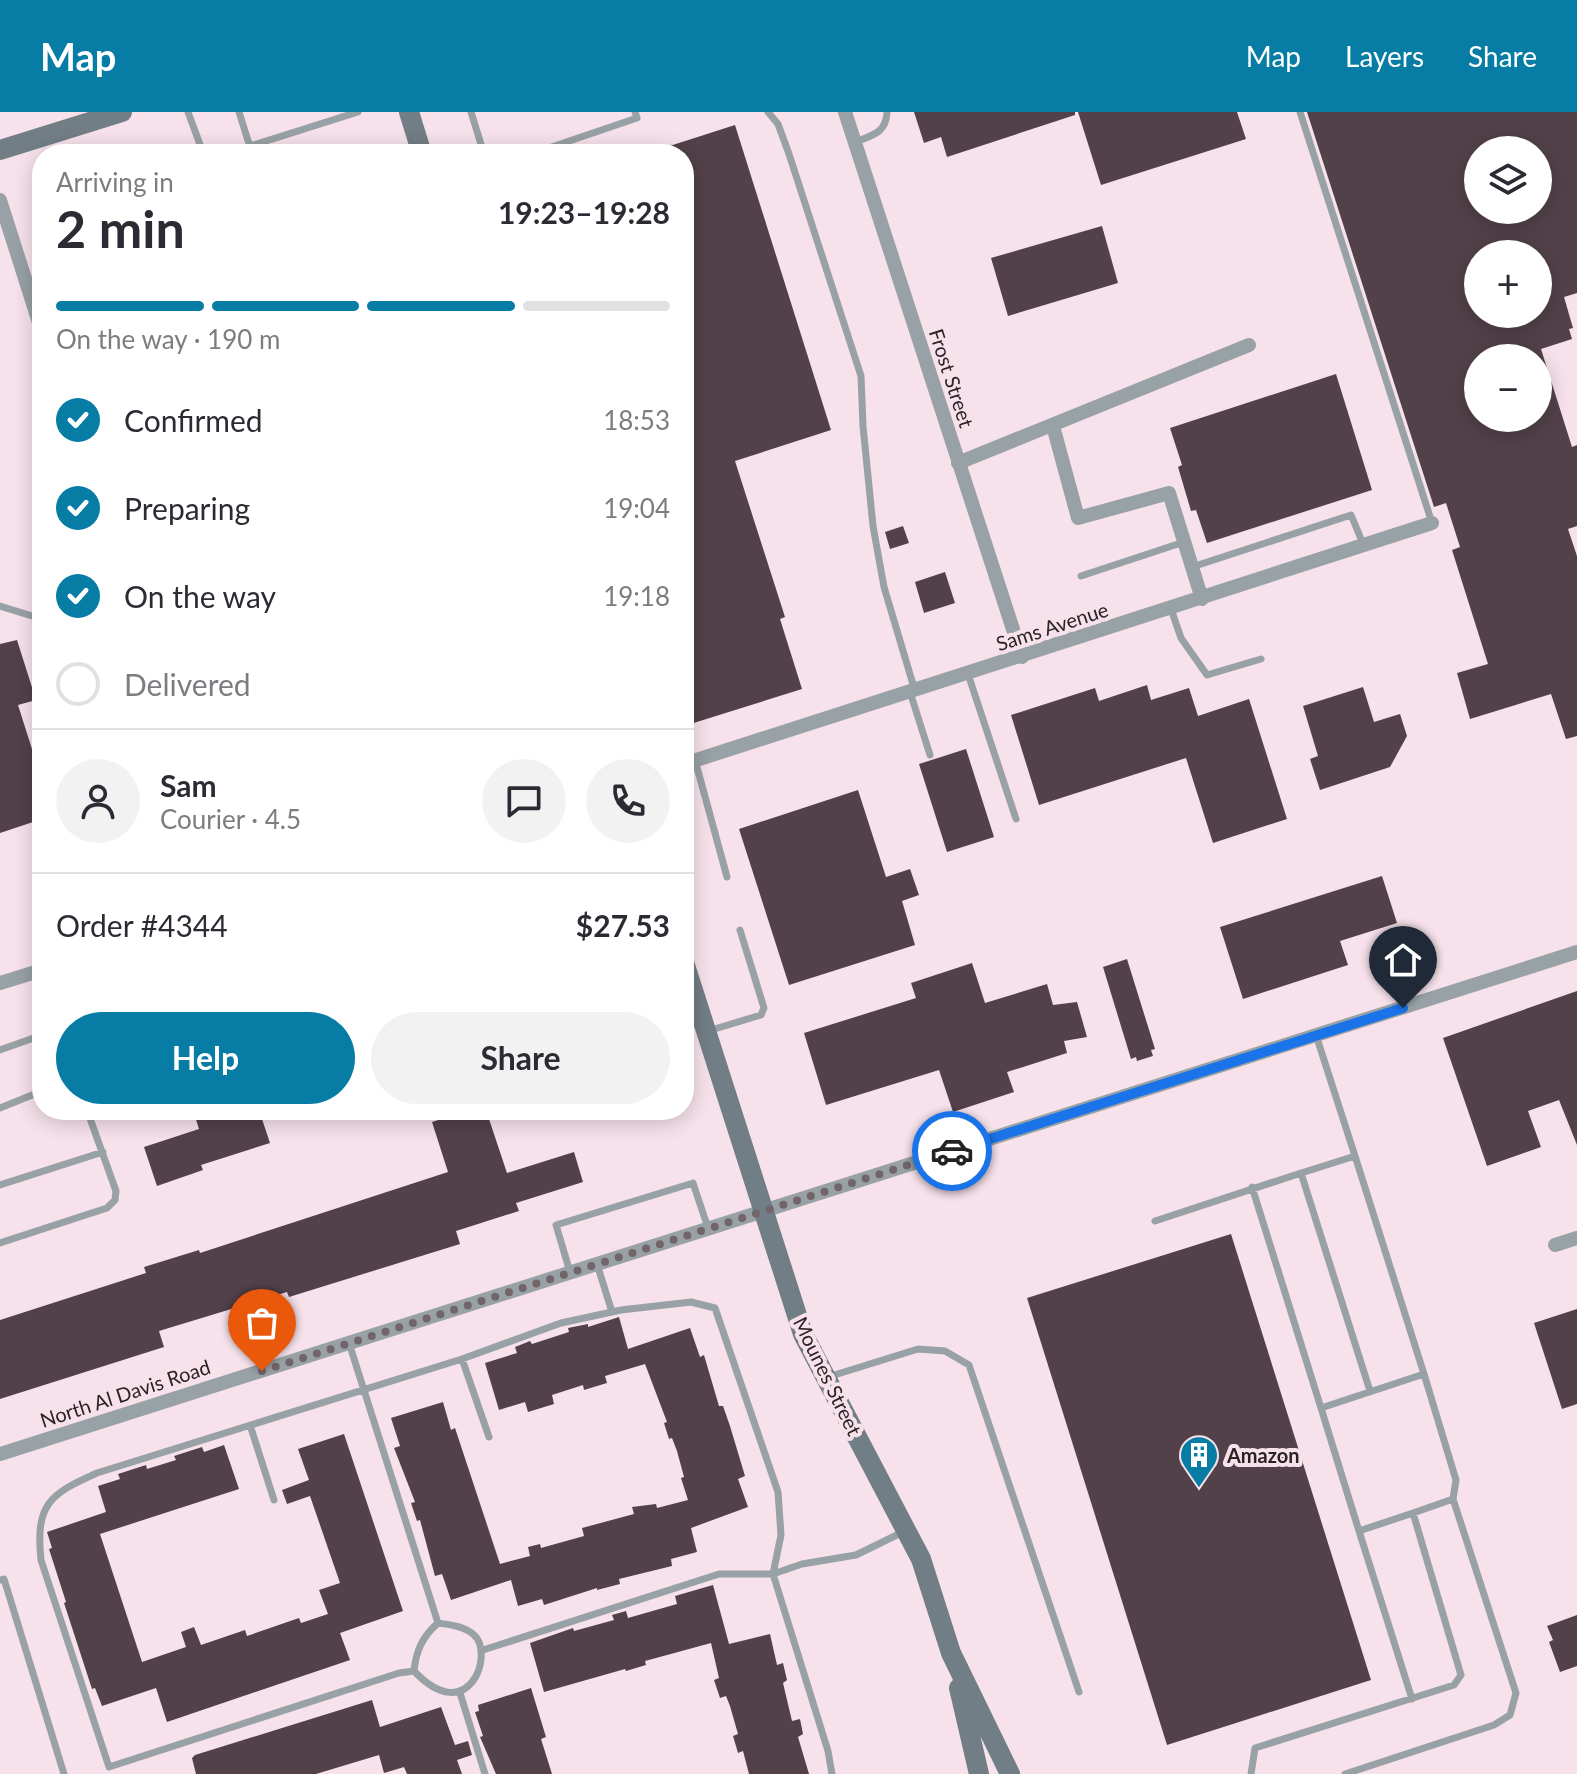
<!DOCTYPE html>
<meta charset="utf-8">
<style>
:root{--surface:#fff;--page:#f2f2f3;--text:#2b2b33;--muted:#7c7c81;--line:#e1e1e2;--accent:#077ca4}
body{margin:0;font-family:Lato,sans-serif;background:var(--page);color:var(--text);height:100vh;display:flex;flex-direction:column;font-size:30px;white-space:nowrap}
*{box-sizing:border-box;margin:0}
p{font-size:26px;color:var(--muted)}
.icon{flex:none;width:44px;height:44px;fill:none;stroke:currentColor;stroke-width:2;stroke-linecap:round;stroke-linejoin:round}
.map{position:relative;flex:1;overflow:hidden}
.side{position:absolute;left:32px;top:32px;width:662px;height:976px;display:flex;flex-direction:column;background:var(--surface);border-radius:32px;box-shadow:0 4px 20px #0003}
.side>*{flex:none}
.fabs{position:absolute;left:1464px;top:24px;display:grid;gap:16px}
.fabs a{display:grid;place-items:center;width:88px;height:88px;border-radius:50%;background:var(--surface);box-shadow:0 4px 20px #0003;font-size:40px}
.pin{position:absolute;display:grid;place-items:center;width:68px;height:68px;color:#fff;margin:-82px -34px;border-radius:50% 50% 50% 0;rotate:-45deg;box-shadow:0 0 8px #0007}
.pin .icon{rotate:45deg}
.courier{position:absolute;display:grid;place-items:center;width:80px;height:80px;margin:-40px;border:6px solid #1a73e8;border-radius:50%;background:#fff;color:#222;box-shadow:0 2px 10px #0007}
.summary em{font-style:normal;font-weight:700}
.summary div{display:flex;flex-direction:column-reverse}
.summary{display:flex;align-items:center;justify-content:space-between;height:136px;padding:0 24px}
h1{font-size:52px;font-weight:700;line-height:60px}
.bar{display:grid;grid-template-columns:repeat(4,1fr);gap:12px 8px;align-content:center;height:96px;padding:0 24px}
.bar i{height:10px;border-radius:6px;background:var(--line)}
.bar .selected{background:var(--accent)}
.bar p{grid-column:span 4}
.line{display:flex;align-items:center;gap:20px;padding:0 24px;border-top:2px solid var(--line)}
.line div{flex:1}
.round{display:grid;place-items:center;flex:none;width:84px;height:84px;border-radius:42px;background:var(--page)}
ol{padding:0 24px;list-style:none}
li{display:flex;align-items:center;gap:24px;height:88px}
li p{margin-inline-start:auto}
li .icon{padding:8px;border-radius:50%;background:var(--accent);color:#fff;stroke-width:4}
li:last-child{color:var(--muted)}
li i{width:44px;height:44px;border:4px solid var(--line);border-radius:50%}
.cta{display:flex;gap:16px;margin-top:auto;padding:16px 24px}
.cta a{flex:1;height:92px;border-radius:48px;background:var(--accent);color:#fff;font-size:32px;font-weight:700;line-height:92px;text-align:center}
.cta a+a{background:var(--page);color:var(--text)}
header{display:flex;align-items:center;gap:48px;box-sizing:border-box;height:112px;padding:0 40px;background:var(--accent);color:#fff}
header strong{font-size:38px}
nav{display:flex;gap:44px;margin-inline-start:auto;font-size:28px}
.map>svg:first-child{display:block}
</style>
<header>
<strong>Map</strong>
<nav><a>Map</a><a>Layers</a><a>Share</a></nav>
</header>
<div class="map">
<svg width="1577" height="1662" viewBox="0 0 1577 1662">
<rect width="100%" height="100%" fill="#f7e2eb"/>
<path fill="#524149" fill-rule="evenodd" d="M914 0H1075V3L947 45 941 25 924 31Z
M1078 0H1237L1246 27 1101 73Z
M1307 0H1577V181L1564 185 1573 216 1569 217 1572 227 1541 237 1572 335 1577 333V414L1568 417 1577 444V624L1566 627 1551 582 1470 607 1457 561 1488 552 1452 438 1460 435 1446 391 1434 395ZM1478 38H1538V98H1478ZM1478 142H1538V202H1478ZM1478 246H1538V306H1478Z
M735 13 831 318 735 349 785 505 780 507 802 577 684 614V42H654V39Z
M1102 114 1118 171 1008 204 991 146Z
M1336 262 1372 378 1207 431 1196 398 1191 399 1178 355 1182 353 1170 316Z
M903 414 909 431 890 437 885 420Z
M945 460 955 491 924 501 915 470Z
M17 528 36 588 18 593 32 637 42 635V707L0 721V532Z
M1147 573 1151 588 1189 576 1198 604 1249 587 1287 707 1213 731 1186 646 1039 693 1011 603 1095 576 1099 589Z
M1363 575 1374 610 1400 602 1407 624 1390 655 1320 678 1310 647 1318 644 1303 594Z
M966 637 994 725 947 740 919 652Z
M858 678 886 765 910 757 919 783 902 789 915 833 789 873 739 717Z
M1382 764 1397 811 1340 829 1348 853 1243 887 1220 815Z
M1127 847 1155 937 1151 938 1153 944 1137 949 1136 945 1131 947 1103 855Z
M972 851 985 891 1047 872 1053 893 1077 890 1087 925 1064 929 1067 941 1007 960 1014 980 953 1000 939 958 826 993 804 921 916 886 911 871Z
M1577 879V1033L1559 988 1528 999 1541 1035 1487 1054 1443 926Z
M193 998H259L270 1031 201 1053 203 1058 157 1074 144 1035 199 1017Z
M470 998H486L507 1061 574 1040 583 1070 516 1091 519 1099 456 1119 460 1132 289 1185 287 1180 159 1219 164 1235 0 1287V1208L146 1161 144 1155 199 1138 200 1141 448 1060 432 1010Z
M1231 1122 1371 1568 1167 1633 1027 1186Z
M1577 1197V1292L1562 1297 1534 1211Z
M619 1205 628 1237 690 1216 700 1245 704 1243 719 1294H723L730 1314 745 1364 738 1367 748 1395 691 1416 697 1440 671 1447 672 1454 619 1467 620 1472 597 1478V1476L544 1493 542 1487 518 1494 511 1468 451 1488 442 1462 435 1464 420 1408 417 1409 411 1391 415 1390 394 1336 400 1334 391 1306 443 1290 451 1318 455 1316 500 1452 530 1444 528 1435 540 1432 541 1436 584 1424 582 1416 634 1402 632 1395 656 1392 657 1396 688 1388 681 1366 684 1365 677 1339 672 1326 669 1327 664 1311 667 1310 645 1252 605 1264 607 1271 584 1278 583 1273 552 1283 554 1292 528 1300 525 1290 499 1298 485 1251 517 1241 515 1235 530 1229 532 1232 569 1220 568 1216 588 1212V1215Z
M344 1322 403 1499 340 1521 350 1548 167 1610 156 1576 102 1594 95 1576 92 1577 64 1491 66 1490 49 1437 52 1436 47 1420 106 1400 98 1374 120 1367 118 1362 146 1353 147 1357 176 1348 174 1344 202 1335 204 1340 224 1333 239 1377 100 1422 142 1550 186 1535 181 1520 194 1515 201 1533 245 1518 247 1524 299 1506 301 1511 328 1502 319 1478 340 1471 310 1384 287 1392 282 1378 309 1368 298 1337Z
M713 1473 729 1532 770 1522 777 1553 783 1551 787 1568 783 1571 792 1609 800 1607 803 1622 798 1625 809 1662H749L743 1639 738 1641 733 1624 738 1622 730 1594 726 1584 720 1586 714 1568 719 1566 711 1531 645 1549 646 1553 626 1559 625 1557 544 1580 530 1531 573 1516 574 1519 614 1508 612 1503 626 1499 628 1506 677 1492 675 1484Z
M1577 1503V1554L1560 1560 1549 1530 1553 1528 1547 1514Z
M531 1576 546 1625 541 1627 552 1662H496L480 1625 483 1624 475 1600 479 1599 478 1593Z
M372 1588 380 1615 441 1595 455 1633 468 1629 472 1643 457 1648 462 1662H407L404 1655 384 1661 379 1643 316 1662H196L192 1646 195 1643Z"/>
<g fill="none" stroke-linecap="round" stroke-linejoin="round">
<path stroke="#98a1a5" stroke-width="7" d="M188 0 202 38 215 42
M239 0 250 35
M471 0 484 42
M768 0 778 12 789 42 861 264 863 314 873 414 884 475 915 579
M1300 0 1432 411
M855 30C873 23 886 21 887 0
M225 42 358 0
M531 42 637 6 635 0
M1192 455 1351 403 1364 434
M1081 464 1184 430
M0 494 42 507
M1171 497 1181 526 1207 563 1261 547
M968 562 1016 707
M910 580 930 643
M695 648 727 765
M708 919 761 903 764 896 740 818
M1316 923 1355 1044
M0 938 42 923
M0 996 42 979
M0 1073 103 1040
M1252 1075 1321 1296
M1155 1109 1301 1061 1370 1279
M0 1131 107 1096 115 1088 116 1079 87 998
M597 1152 612 1200
M570 1160 556 1113 693 1071 708 1116
M349 1231 438 1511
M462 1247 489 1325
M1424 1262 1456 1368 1453 1387
M828 1265 918 1237 945 1239 969 1253 1079 1580
M250 1313 274 1388
M1359 1419 1412 1587
M0 1468 4 1467 64 1662
M438 1511C451 1513 464 1514 474 1523 495 1541 469 1617 414 1559 416 1539 422 1525 438 1511Z
M414 1559 399 1561 109 1655 41 1448C35 1392 50 1382 97 1361L462 1247 561 1211 621 1198 691 1190 715 1196 778 1380 781 1423 773 1462H719L483 1538
M460 1581 485 1662
M832 1662 828 1639 773 1462 802 1452 856 1443 903 1420
M1251 1662 1255 1636 1454 1573 1461 1563 1413 1401 1359 1419 1321 1296 1424 1262 1355 1044 1295 1063
M1345 1662 1494 1613 1510 1603 1516 1581 1453 1387 1413 1401"/>
<path stroke="#98a1a5" stroke-width="14" d="M845 0 1022 545
M0 88 42 220
M1053 314 1078 406 1169 381 1202 487
M958 351 1249 233
M684 652 1432 411
M0 871 42 858
M1555 1133 1577 1126
M0 1342 1577 840"/>
<path stroke="#727e85" stroke-width="20" d="M409 0 422 42
M0 38 122 0
M684 850 803 1222 921 1447 951 1541 1010 1662
M959 1576 979 1662"/>
</g>
<g fill="none" stroke-linecap="round" stroke-linejoin="round">
<path stroke="#72656a" stroke-width="8" stroke-dasharray="0 14.4" d="M262 1259 952 1039"/>
<path stroke="#1a73e8" stroke-width="10" d="M952 1039 1403 896"/>
</g>
<defs>
<g id="building-pin" transform="scale(2)"><path d="M0 17L-7.5 6A9.5 9.5 0 1 1 7.5 6Z" fill="#077ca4" stroke="#f7e2eb"/><path d="M-4-6H4V6H1V3H-1V6H-4ZM-2.5-4.3h1.7v1.8h-1.7ZM.8-4.3h1.7v1.8H.8ZM-2.5-1h1.7V.8h-1.7ZM.8-1h1.7V.8H.8Z" fill="#fff"/></g>
</defs>
<g fill-rule="evenodd">
<use href="#building-pin" x="1199" y="1343"/>
</g>
<g text-anchor="middle" dominant-baseline="central" stroke-width="8" stroke-linejoin="round" paint-order="stroke">
<g font-size="20" fill="#2a2225" stroke="#f7e2eb">
<text transform="translate(952 266) rotate(72)">Frost Street</text>
<text transform="translate(1052 514) rotate(-18)">Sams Avenue</text>
<text transform="translate(828 1264) rotate(64)">Mounes Street</text>
<text transform="translate(125 1281) rotate(-18)">North Al Davis Road</text>
</g>
<g font-size="20" font-weight="bold" fill="#2a2225" stroke="#f7e2eb" text-anchor="start">
<text x="1227" y="1343">Amazon</text>
</g>
</g>
</svg>
<div class="fabs">
<a><svg class="icon" aria-label="layers" viewBox="0 0 24 24"><path d="M12 4l9 5-9 5-9-5zM3 14l9 5 9-5"/></svg></a>
<a>+</a>
<a>−</a>
</div>
<div class="pin" style="left:262px;top:1259px;background:#ea580c"><svg class="icon" aria-label="bag" viewBox="0 0 24 24"><path d="M5 8h14l-1 12H6zM9 8a3 3 0 0 1 6 0"/></svg></div>
<div class="pin" style="left:1403px;top:896px;background:#1f2937"><svg class="icon" aria-label="home" viewBox="0 0 24 24"><path d="M3 11l9-7 9 7M6 9v11h12V9"/></svg></div>
<div class="courier" style="left:952px;top:1039px"><svg class="icon" aria-label="car" viewBox="0 0 24 24"><path d="M5 17H2v-5l4-1 3-4h7l3 4 3 1v5h-3M9 17h6M6 11h13"/><circle cx="7" cy="17" r="2"/><circle cx="17" cy="17" r="2"/></svg></div>
<section class="side">
<div class="summary"><div><h1>2 min</h1><p>Arriving in</p></div><em>19:23–19:28</em></div>
<div class="bar"><i class="selected"></i><i class="selected"></i><i class="selected"></i><i></i><p>On the way · 190 m</p></div>
<ol>
<li><svg class="icon" aria-label="check" viewBox="0 0 24 24"><path d="M5 12l5 5 9-10"/></svg>Confirmed<p>18:53</p></li>
<li><svg class="icon" aria-label="check" viewBox="0 0 24 24"><path d="M5 12l5 5 9-10"/></svg>Preparing<p>19:04</p></li>
<li><svg class="icon" aria-label="check" viewBox="0 0 24 24"><path d="M5 12l5 5 9-10"/></svg>On the way<p>19:18</p></li>
<li><i></i>Delivered</li>
</ol>
<div class="line" style="height:144px"><a class="round"><svg class="icon" aria-label="person" viewBox="0 0 24 24"><circle cx="12" cy="8" r="4"/><path d="M4 21q1-7 8-7t8 7"/></svg></a><div><b>Sam</b><p>Courier · 4.5</p></div><a class="round"><svg class="icon" aria-label="chat" viewBox="0 0 24 24"><path d="M4 5h16v11H9l-5 4z"/></svg></a><a class="round"><svg class="icon" aria-label="phone" viewBox="0 0 24 24"><path d="M5 4h4l2 5-3 2q2 4 5 5l2-3 5 2v4C11 20 4 13 5 4z"/></svg></a></div>
<div class="line" style="height:104px"><div>Order #4344</div><b>$27.53</b></div>
<div class="cta"><a>Help</a><a>Share</a></div>
</section>
</div>
